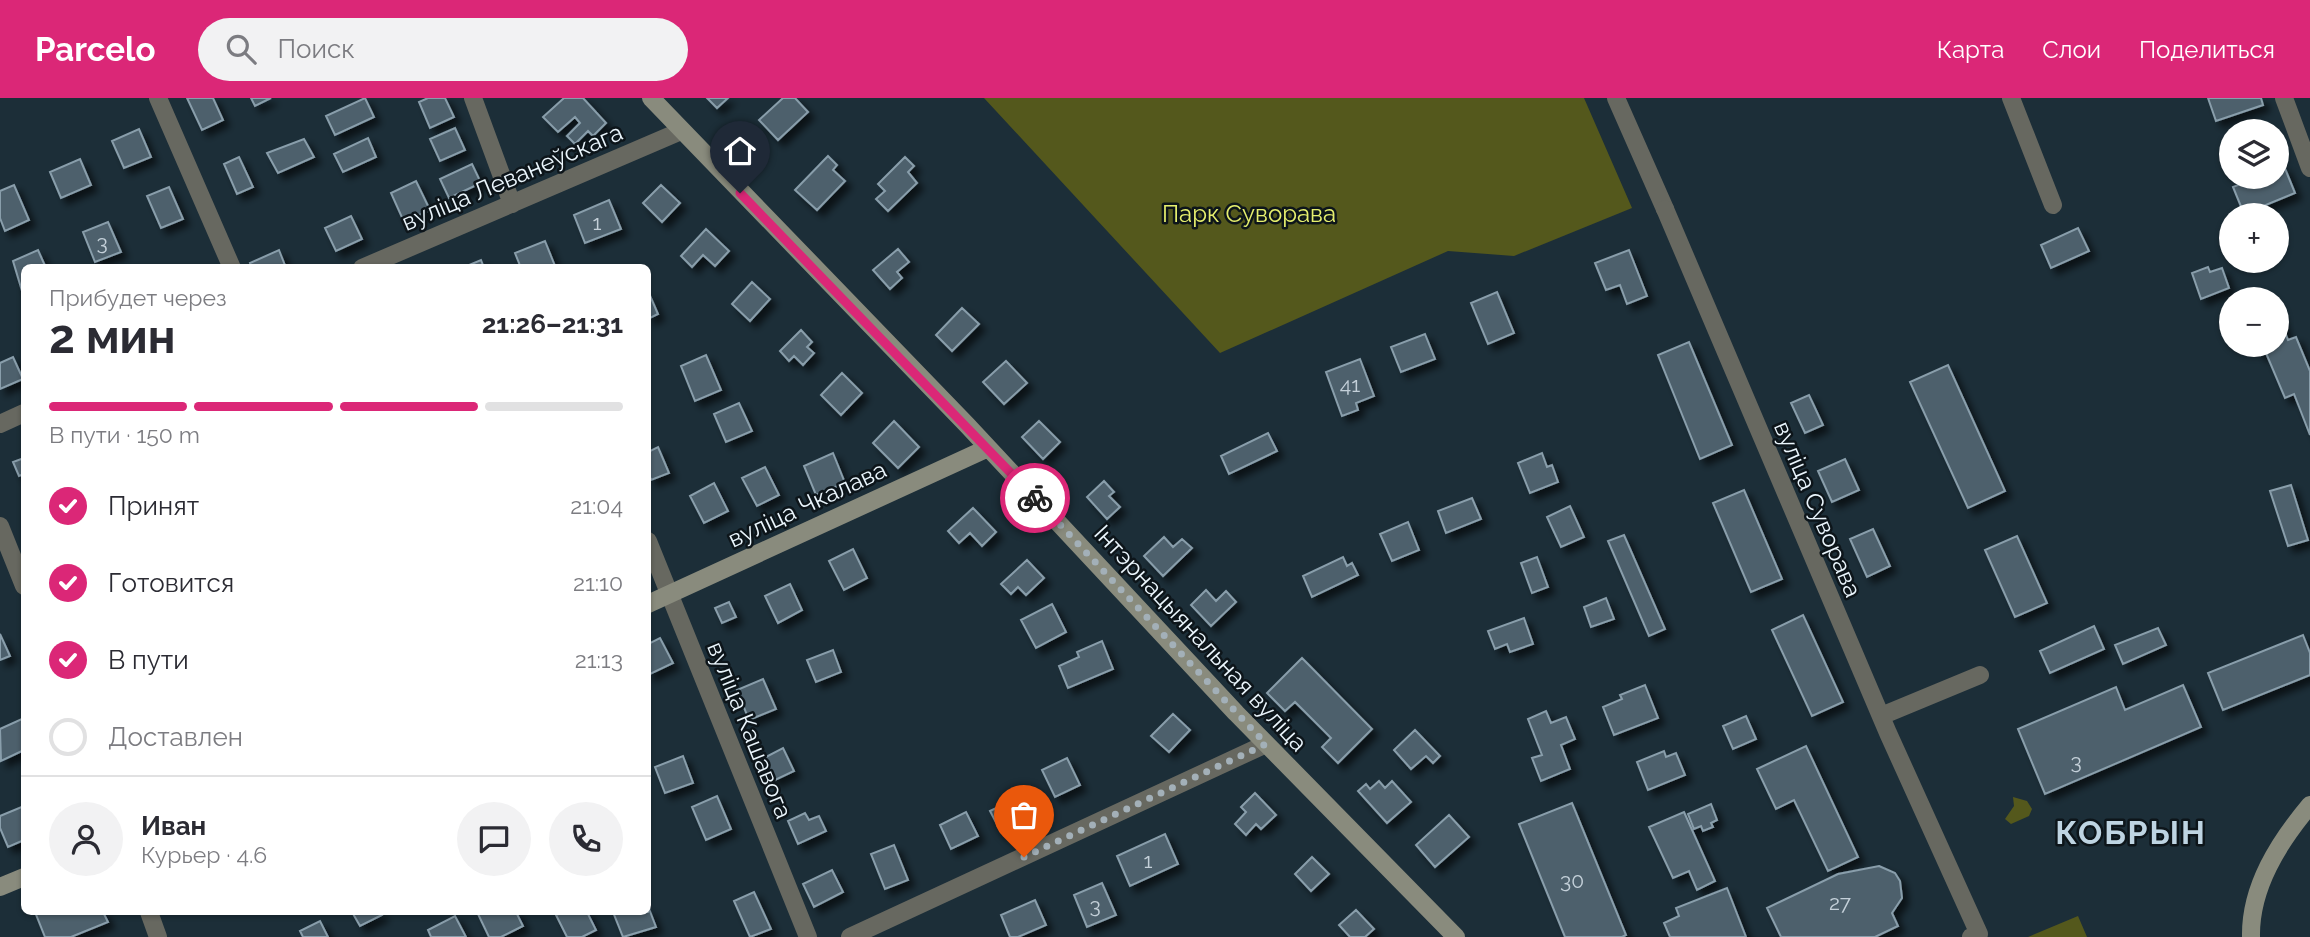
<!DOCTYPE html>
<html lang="ru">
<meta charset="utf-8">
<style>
:root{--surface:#fff;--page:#f2f2f3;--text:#2b2b33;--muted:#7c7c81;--line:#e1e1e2;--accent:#db2777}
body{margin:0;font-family:Raleway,sans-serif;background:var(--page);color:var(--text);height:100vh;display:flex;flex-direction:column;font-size:26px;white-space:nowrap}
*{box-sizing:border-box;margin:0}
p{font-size:23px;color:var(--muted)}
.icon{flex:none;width:38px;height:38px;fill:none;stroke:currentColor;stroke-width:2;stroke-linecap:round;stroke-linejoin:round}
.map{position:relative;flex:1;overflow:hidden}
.details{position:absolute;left:21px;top:166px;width:630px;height:651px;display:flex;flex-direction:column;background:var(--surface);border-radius:10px;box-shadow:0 2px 5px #0004}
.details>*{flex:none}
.fabs{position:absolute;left:2219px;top:21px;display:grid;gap:14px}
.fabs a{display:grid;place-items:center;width:70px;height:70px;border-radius:50%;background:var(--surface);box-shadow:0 2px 5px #0004;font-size:35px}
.pin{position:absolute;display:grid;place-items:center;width:60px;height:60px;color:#fff;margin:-72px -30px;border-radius:50% 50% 50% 0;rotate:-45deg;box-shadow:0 0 7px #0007}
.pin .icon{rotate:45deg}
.courier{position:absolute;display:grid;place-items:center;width:70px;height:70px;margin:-35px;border:5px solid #db2777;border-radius:50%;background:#fff;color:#222;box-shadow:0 2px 9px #0007}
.head em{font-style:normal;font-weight:700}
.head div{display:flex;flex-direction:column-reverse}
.head{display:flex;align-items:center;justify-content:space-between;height:119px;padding:0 28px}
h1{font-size:46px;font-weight:700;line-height:52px}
.bar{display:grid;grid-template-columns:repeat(4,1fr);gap:10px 7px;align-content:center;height:84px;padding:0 28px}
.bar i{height:9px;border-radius:5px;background:var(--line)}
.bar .current{background:var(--accent)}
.bar p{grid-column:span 4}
.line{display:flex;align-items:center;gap:18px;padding:0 28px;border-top:2px solid var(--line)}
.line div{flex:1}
.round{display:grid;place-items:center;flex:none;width:74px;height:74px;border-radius:37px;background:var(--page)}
ol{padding:0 28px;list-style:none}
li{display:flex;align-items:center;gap:21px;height:77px}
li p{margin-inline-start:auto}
li .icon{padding:7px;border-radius:50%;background:var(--accent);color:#fff;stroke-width:4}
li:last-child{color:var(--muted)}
li i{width:38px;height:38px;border:4px solid var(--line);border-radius:50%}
header{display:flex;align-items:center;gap:42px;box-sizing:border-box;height:98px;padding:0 35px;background:var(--accent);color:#fff}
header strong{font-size:33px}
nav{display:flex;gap:38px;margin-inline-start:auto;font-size:24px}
.search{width:490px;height:63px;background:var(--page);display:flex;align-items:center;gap:18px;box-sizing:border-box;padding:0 24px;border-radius:38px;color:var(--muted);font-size:26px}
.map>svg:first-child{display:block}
</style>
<header>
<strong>Parcelo</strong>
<div class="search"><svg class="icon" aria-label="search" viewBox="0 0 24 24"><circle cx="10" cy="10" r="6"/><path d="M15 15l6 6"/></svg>Поиск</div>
<nav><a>Карта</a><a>Слои</a><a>Поделиться</a></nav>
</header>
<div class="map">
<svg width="2310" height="839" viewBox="0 0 2310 839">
<defs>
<filter id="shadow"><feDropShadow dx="6" dy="6" stdDeviation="3.5" flood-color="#0009"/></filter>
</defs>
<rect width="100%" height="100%" fill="#1c2e38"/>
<path fill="#54581c" d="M984 0H1584L1632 110 1514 158 1448 153 1220 255Z
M2013 699 2027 703 2032 711 2029 718 2011 726 2005 721 2014 708Z
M2078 818 2087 839H2028Z"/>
<path fill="#4d606c" stroke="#899eab" stroke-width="2" filter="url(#shadow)" d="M187 0H213L223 22 202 32Z
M251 0H271L255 8Z
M365 0 374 19 335 37 326 18Z
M428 0H445L454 19 430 30 419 4Z
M564 0H583L606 25 593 38 588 33 575 46 567 38 580 25 575 19 558 34 543 19Z
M707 0H728L717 10Z
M783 0H795L808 14 778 42 759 22Z
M2208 0H2261L2263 7 2216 23Z
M455 30 465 52 440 63 430 41Z
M139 31 151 59 124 70 112 43Z
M368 40 376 59 343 74 334 56Z
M304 41 314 59 278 75 267 55Z
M828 58 837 67 833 72 845 83 817 112 795 92Z
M239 59 253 89 237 96 224 66Z
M905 59 914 68 908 74 917 85 888 113 876 101 885 93 878 86Z
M80 61 91 87 61 100 50 74Z
M472 66 481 85 449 100 440 81Z
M2284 68 2295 95 2244 116 2233 89 2258 79H2277V71Z
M416 83 430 112 404 124 391 95Z
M14 87 29 122 5 133 0 120V93Z
M661 87 680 105 662 124 643 105Z
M169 89 183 121 161 130 147 98Z
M609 102 621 131 585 145 574 117Z
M351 118 362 141 336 153 325 130Z
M108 124 121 154 95 164 83 134Z
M2078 130 2089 153 2051 170 2041 147Z
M706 131 729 153 715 168 703 157 692 169 681 158Z
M545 143 555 168 521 170 515 155Z
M898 151 909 164 897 174 902 180 890 191 873 172Z
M38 152 46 170H24L22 193 13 163Z
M279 152 286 170H252L250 165Z
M1629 152 1647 198 1627 206 1620 187 1606 192 1595 165Z
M481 162 484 170H462Z
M2208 169 2210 174 2222 170 2229 190 2201 201 2192 175Z
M752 184 770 201 750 223 732 206Z
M648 193 658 216 648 221Z
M1497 194 1514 235 1488 246 1471 205Z
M962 210 979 226 952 253 936 237Z
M2277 214 2288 242 2296 239 2310 273V337L2294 296 2285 300 2266 255 2261 257 2256 247H2277Z
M801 232 812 244 807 249 814 255 803 267 794 258 789 263 780 253Z
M1425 236 1435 261 1401 274 1391 249Z
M1689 244 1732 347 1700 361 1658 257Z
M706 257 721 292 695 303 681 268Z
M13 259 23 281 0 291V265Z
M1360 261 1374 298 1356 305 1358 312 1342 318 1326 274Z
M1006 263 1027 285 1004 306 983 284Z
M1948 267 2005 393 1968 410 1910 284Z
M842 275 862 295 841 317 821 297Z
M1809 297 1823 327 1805 335 1791 305Z
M739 305 752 333 726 344 714 316Z
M894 323 919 349 898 370 873 345Z
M1039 323 1060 344 1043 361 1022 339Z
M1268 335 1277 353 1229 376 1221 358Z
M658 349 669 375 651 382 648 373V354Z
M833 355 845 385 816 397 804 368Z
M1542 355 1547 369 1552 367 1558 384 1530 395 1518 365Z
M24 360V376L19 378 13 364Z
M1845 361 1859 392 1832 404 1818 373Z
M765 369 779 397 757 408 742 380Z
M1104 383 1114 394 1109 398 1120 409 1107 421 1087 399Z
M714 385 728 413 704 425 690 398Z
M2291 387 2308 442 2288 448 2270 393Z
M1744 392 1782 481 1751 494 1713 405Z
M1472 400 1481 421 1446 435 1438 413Z
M1570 408 1584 439 1561 449 1547 419Z
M973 410 996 434 982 448 970 435 959 445 948 433Z
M1408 424 1419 452 1392 463 1380 436Z
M1873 431 1890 468 1867 479 1850 441Z
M1624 437 1665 531 1649 538 1608 443Z
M2017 438 2047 505 2015 519 1985 452Z
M1164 439 1173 449 1182 441 1192 450 1163 478 1144 458Z
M853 451 867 480 844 492 829 463Z
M1343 459 1347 468 1352 465 1358 477 1312 499 1303 478Z
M1537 459 1548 489 1532 495 1521 465Z
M1027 462 1044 480 1026 497 1018 489 1011 496 1001 486Z
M790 486 802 512 778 525 765 498Z
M1206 492 1216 503 1226 493 1236 504 1211 528 1191 507Z
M1606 500 1614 521 1591 529 1584 509Z
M729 504 736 519 722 525 715 510Z
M1052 506 1066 534 1036 550 1021 522Z
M1803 517 1843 604 1812 618 1772 532Z
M1524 520 1533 546 1510 554 1507 546 1495 551 1488 533Z
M2094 528 2104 551 2050 575 2040 553Z
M2158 530 2166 547 2123 566 2115 547Z
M0 536 10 558 0 562Z
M2303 537 2310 555V577L2223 612 2208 575Z
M660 540 673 565 648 577V546Z
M1102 543 1113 571 1068 590 1059 568 1079 559 1077 554Z
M833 552 841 574 816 584 807 562Z
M1302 560 1372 631 1338 665 1322 649 1331 640 1295 604 1285 613 1267 595Z
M763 581 776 611 749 622 737 592Z
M1645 587 1658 620 1614 637 1603 609 1622 601 1620 597Z
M2183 587 2201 629 2045 696 2018 631 2116 589 2125 612Z
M1546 613 1551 625 1566 619 1575 641 1561 647 1570 671 1541 683 1532 660 1542 657 1528 621Z
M1173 616 1190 632 1169 654 1151 638Z
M1746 618 1756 641 1733 651 1723 628Z
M24 620V652L1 663 0 631Z
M1415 632 1440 658 1433 665 1426 658 1411 671 1394 652Z
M1806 648 1858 759 1828 773 1794 702 1776 711 1757 671Z
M783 650 794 673 773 683 762 661Z
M1664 653 1666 659 1676 655 1685 677 1648 692 1637 664Z
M683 658 693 685 665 695 655 669Z
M1067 660 1080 687 1055 699 1042 672Z
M1379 683 1385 690 1392 683 1411 704 1387 725 1358 693 1366 686 1370 691Z
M1255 695 1276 717 1261 731 1256 726 1246 737 1235 726 1246 714 1241 709Z
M717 698 731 731 706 742 692 709Z
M1021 698 1031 718 1001 734 990 713Z
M1572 705 1626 837 1622 839H1565L1519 726Z
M1711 706 1717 722 1711 725 1713 729 1703 733 1701 728 1694 731 1688 716Z
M24 708V742L8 749 0 730V718Z
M966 714 978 738 951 751 940 727Z
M1684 714 1715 783 1697 792 1689 773 1673 780 1649 729Z
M805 715 809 722 819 718 826 733 798 746 788 723Z
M1449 717 1469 739 1435 769 1416 747Z
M1165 736 1178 766 1130 788 1117 758Z
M894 747 908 782 885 791 871 756Z
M1312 759 1329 776 1311 793 1295 776Z
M1879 768 1895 775 1900 783 1902 800 1892 815 1898 828 1875 839H1781L1767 810 1838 776Z
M832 772 843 794 814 809 803 786Z
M1102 785 1116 817 1087 829 1074 797Z
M1727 790 1746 839H1670L1664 825 1679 818 1676 810Z
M754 794 771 831 750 839 734 803Z
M1035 802 1046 827 1018 839H1010L1001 817Z
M648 808 656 829 623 839 613 814H648Z
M1356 812 1374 831 1365 839H1350L1339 827Z
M35 814H103L108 824 71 839H45Z
M352 814H381L382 817 360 828Z
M483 814H516L523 828 501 839H489L478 816Z
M564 814H587L596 832 582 839H567L556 817Z
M455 818 466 839H431L428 832Z
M320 823 328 839H303L300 833Z"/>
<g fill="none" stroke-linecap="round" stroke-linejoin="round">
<path stroke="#676860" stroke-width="18" d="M1616 0 1665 111"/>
<path stroke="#676860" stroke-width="18" d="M158 0 232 170
M473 0 512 106
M2011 0 2053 107
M2284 0 2310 70
M1665 111 1888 635 1979 836 1971 839
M362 170 681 33
M0 326 24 315
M0 428 24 488
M648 443 808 839
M1881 618 1980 577
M149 814 158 839
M850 839 1266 646"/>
<path stroke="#898b7d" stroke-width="18" d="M651 0 967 327 1236 615 1456 839
M648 506 988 350
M0 789 24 779
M2251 839C2250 789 2279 744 2310 707"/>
</g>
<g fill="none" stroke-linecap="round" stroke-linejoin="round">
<path stroke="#a3b0b8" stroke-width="7" stroke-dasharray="0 12.6" d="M1024 759 1266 646 1035 400"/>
<path stroke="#db2777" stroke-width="9" d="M740 95 1035 400"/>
</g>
<g text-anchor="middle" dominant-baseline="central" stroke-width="5" stroke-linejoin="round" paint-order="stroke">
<g font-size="21" fill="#c4d0d9">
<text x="597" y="124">1</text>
<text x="102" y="144">3</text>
<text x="1350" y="286">41</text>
<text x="2076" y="663">3</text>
<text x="1148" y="762">1</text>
<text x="1572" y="782">30</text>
<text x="1840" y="804">27</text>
<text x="1095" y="807">3</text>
</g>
<g font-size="24" fill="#ebf6fd" stroke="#0d151a">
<text transform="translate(512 79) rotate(-23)">вуліца Леванеўскага</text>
<text transform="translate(807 406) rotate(-25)">вуліца Чкалава</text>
<text transform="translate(1818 411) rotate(67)">вуліца Суворава</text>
<text transform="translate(1201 540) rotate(47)">Інтэрнацыянальная вуліца</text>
<text transform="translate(750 632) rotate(68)">вуліца Кашавога</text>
</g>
<g font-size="24" fill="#e6ef6e" stroke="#0d151a">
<text x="1249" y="115">Парк Суворава</text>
</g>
<g font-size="32" font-weight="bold" letter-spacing="2" fill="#bed4e2" stroke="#0d151a">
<text x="2131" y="734">КОБРЫН</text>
</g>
</g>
</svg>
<div class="fabs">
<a><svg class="icon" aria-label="layers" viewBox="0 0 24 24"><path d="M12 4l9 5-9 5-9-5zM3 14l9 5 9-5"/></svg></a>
<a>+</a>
<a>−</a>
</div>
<div class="pin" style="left:1024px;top:759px;background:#ea580c"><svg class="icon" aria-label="bag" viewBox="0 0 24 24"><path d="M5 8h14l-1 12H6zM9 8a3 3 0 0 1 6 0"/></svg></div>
<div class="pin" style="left:740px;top:95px;background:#1f2937"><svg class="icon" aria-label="home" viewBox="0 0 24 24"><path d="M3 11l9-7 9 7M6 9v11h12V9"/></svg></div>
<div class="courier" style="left:1035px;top:400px"><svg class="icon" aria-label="bike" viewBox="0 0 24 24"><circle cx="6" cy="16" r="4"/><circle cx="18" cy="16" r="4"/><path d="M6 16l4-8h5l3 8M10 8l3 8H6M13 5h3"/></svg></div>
<section class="details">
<div class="head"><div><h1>2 мин</h1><p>Прибудет через</p></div><em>21:26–21:31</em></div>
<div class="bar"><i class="current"></i><i class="current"></i><i class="current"></i><i></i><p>В пути · 150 m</p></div>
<ol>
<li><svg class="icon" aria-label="check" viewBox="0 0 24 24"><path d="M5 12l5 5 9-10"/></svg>Принят<p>21:04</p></li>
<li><svg class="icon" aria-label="check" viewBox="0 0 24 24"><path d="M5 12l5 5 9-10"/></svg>Готовится<p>21:10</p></li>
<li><svg class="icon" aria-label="check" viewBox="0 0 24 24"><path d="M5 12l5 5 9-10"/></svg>В пути<p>21:13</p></li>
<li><i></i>Доставлен</li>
</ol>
<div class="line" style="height:126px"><a class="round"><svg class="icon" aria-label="person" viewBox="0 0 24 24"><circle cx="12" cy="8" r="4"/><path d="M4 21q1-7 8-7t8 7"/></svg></a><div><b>Иван</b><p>Курьер · 4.6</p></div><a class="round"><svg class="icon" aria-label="chat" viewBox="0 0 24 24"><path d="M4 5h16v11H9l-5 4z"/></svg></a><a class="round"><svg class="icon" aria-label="phone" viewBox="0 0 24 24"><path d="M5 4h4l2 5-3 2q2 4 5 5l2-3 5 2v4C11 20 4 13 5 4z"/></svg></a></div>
</section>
</div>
